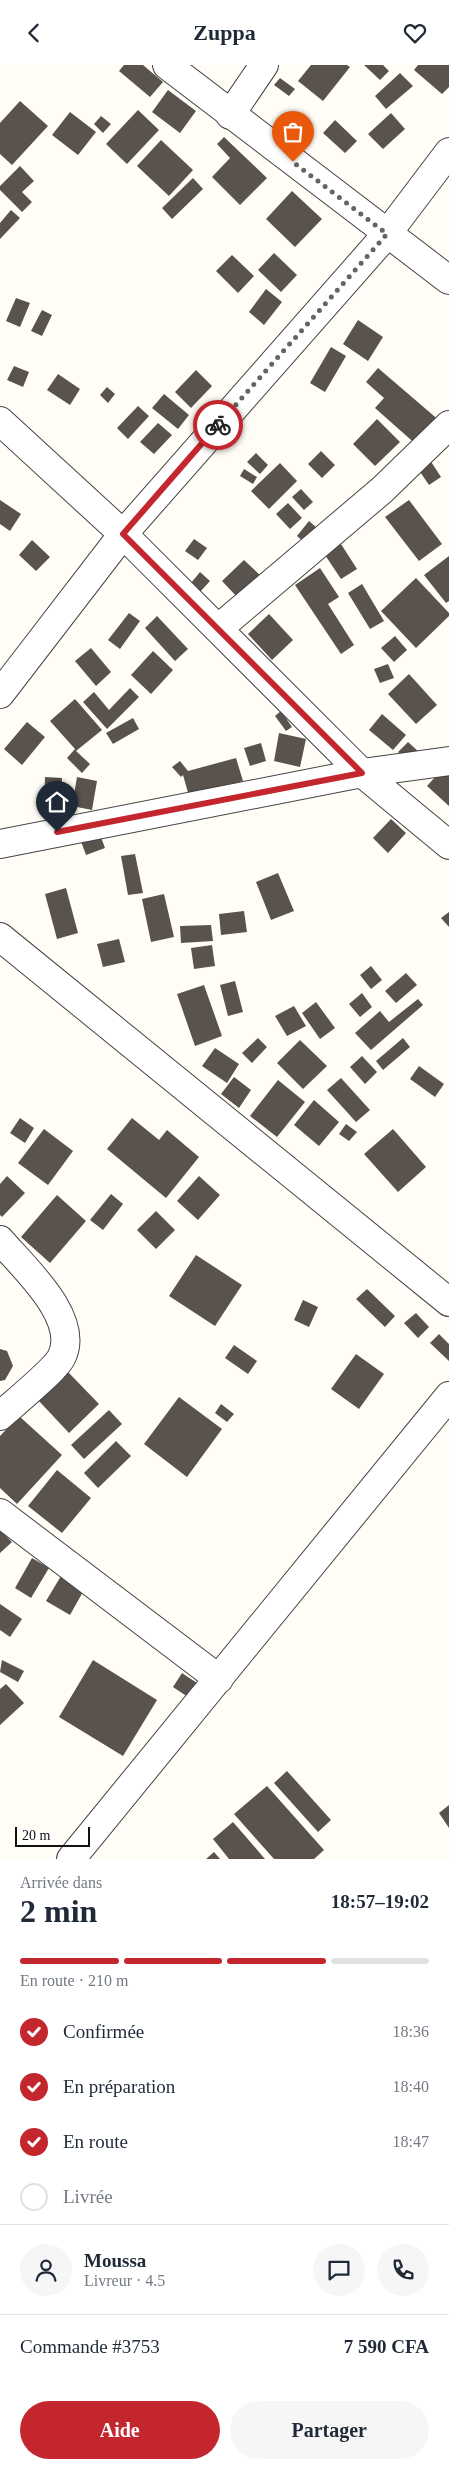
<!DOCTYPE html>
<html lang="fr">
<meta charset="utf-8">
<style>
:root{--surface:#fff;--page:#f6f6f7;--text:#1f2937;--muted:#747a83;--line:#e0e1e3;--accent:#c4262e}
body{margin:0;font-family:Georgia,serif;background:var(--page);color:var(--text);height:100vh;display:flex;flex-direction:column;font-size:19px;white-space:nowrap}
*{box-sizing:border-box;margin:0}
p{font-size:16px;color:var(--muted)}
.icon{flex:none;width:28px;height:28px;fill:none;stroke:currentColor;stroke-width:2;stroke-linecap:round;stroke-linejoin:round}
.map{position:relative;height:1794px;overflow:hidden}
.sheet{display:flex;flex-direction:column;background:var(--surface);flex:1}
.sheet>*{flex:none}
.scale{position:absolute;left:15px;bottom:12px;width:75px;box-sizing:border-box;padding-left:5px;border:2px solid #111;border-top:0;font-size:14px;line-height:18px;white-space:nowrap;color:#111;-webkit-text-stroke:4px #fff;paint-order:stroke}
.pin{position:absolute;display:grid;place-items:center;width:42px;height:42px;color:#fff;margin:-51px -21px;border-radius:50% 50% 50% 0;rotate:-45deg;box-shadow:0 0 5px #0007}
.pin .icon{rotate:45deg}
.courier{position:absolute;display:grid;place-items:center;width:50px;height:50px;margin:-25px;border:4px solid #c4262e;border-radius:50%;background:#fff;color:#222;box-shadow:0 1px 6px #0007}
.headline em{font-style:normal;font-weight:600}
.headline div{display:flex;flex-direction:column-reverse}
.headline{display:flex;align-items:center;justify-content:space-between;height:85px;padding:0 20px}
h1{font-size:32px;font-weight:600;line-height:38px}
.bar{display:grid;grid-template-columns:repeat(4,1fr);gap:8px 5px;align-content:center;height:60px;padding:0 20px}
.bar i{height:6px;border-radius:4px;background:var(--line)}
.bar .selected{background:var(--accent)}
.bar p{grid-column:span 4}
.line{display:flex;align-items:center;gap:12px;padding:0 20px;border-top:1px solid var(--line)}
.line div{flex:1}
.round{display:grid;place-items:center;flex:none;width:52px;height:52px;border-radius:26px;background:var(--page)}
ol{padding:0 20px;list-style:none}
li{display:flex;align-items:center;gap:15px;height:55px}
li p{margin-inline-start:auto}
li .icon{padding:5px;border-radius:50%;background:var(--accent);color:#fff;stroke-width:4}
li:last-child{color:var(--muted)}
li i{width:28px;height:28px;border:2px solid var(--line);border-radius:50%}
.primary-button{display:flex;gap:10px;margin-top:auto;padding:10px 20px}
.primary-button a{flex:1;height:58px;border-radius:30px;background:var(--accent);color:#fff;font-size:20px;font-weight:600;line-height:58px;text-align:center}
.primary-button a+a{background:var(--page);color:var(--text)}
header{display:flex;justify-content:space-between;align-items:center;height:65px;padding:0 20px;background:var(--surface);font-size:22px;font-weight:600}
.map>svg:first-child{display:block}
</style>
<header><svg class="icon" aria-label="back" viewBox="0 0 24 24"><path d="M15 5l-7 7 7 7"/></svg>Zuppa<svg class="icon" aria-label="heart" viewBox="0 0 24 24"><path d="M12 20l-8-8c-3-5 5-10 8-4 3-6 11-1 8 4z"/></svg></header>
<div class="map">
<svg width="449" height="1794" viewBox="0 0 449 1794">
<rect width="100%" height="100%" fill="#fffdf5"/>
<path fill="#5a524d" d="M124 0H143L163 17 150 32 119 6Z
M311 0H347L350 2 323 36 298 16Z
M364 0H383L389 6 380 15Z
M418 0H449V22L442 29 414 5Z
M400 8 413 21 386 44 375 31Z
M280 13 295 24 289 31 274 20Z
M168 25 196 46 180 68 152 47Z
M20 36 48 61 12 100 0 89V58Z
M138 45 159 65 127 99 106 79Z
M70 47 96 67 78 90 52 70Z
M391 48 405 64 383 84 368 69Z
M101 51 111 59 103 68 94 59Z
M335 55 357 76 345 88 323 68Z
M224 72 267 113 240 140 212 112 230 93 217 79Z
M161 75 193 105 169 131 137 101Z
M20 101 34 116 22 127 32 137 22 147 0 125V121Z
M193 113 203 124 172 154 162 143Z
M292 126 322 154 295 182 266 154Z
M11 145 20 153 0 174V158Z
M274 188 297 210 281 227 258 205Z
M232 190 254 211 238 228 216 206Z
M266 224 282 237 264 260 249 247Z
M16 233 30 238 20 262 6 256Z
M42 245 52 250 42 271 31 266Z
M358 255 383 272 368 296 343 279Z
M331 282 346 291 325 327 310 318Z
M14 301 29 307 23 322 7 315Z
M378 303 441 357 419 382 375 343 384 333 366 317Z
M196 305 212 321 191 343 175 327Z
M58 309 80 324 70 340 47 325Z
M107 322 115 329 108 338 100 330Z
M164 329 189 350 178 364 152 343Z
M138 341 149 351 128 374 117 363Z
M377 354 400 377 375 401 353 379Z
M158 358 172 370 154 389 140 377Z
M321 386 335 400 322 413 308 399Z
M256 388 268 400 260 409 247 397Z
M426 389 441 412 429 420 414 398Z
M280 398 297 416 269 444 251 426Z
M244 404 257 412 253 419 240 411Z
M301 424 313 437 304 445 292 432Z
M0 435 21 449 10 466 0 459Z
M409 435 442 479 419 496 385 452Z
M288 438 302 453 290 464 276 449Z
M309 456 316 462 304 477 297 471Z
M194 474 207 483 198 495 185 486Z
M32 475 50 492 36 506 19 490Z
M341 479 357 504 341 514 325 490Z
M449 491V536L446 538 424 510Z
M244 495 261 511 238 533 222 516Z
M320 503 339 532 328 539 354 580 341 589 295 520Z
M200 507 210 516 200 527 191 518Z
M416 513 449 548V551L416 583 381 546Z
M362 519 384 556 370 564 348 528Z
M129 548 140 556 120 584 108 575Z
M269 549 293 575 272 595 248 569Z
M157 551 188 584 175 596 145 563Z
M395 571 407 585 394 597 381 583Z
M91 583 111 607 96 621 75 596Z
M153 586 173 605 151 629 131 610Z
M388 599 394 613 380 618 374 604Z
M409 609 437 640 416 659 388 629Z
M130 623 139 632 107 664 83 637 94 627 109 645Z
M75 634 102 665 76 686 90 699 82 708 67 693 75 684 50 656Z
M281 646 292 662 286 666 275 651Z
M382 649 406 670 393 685 369 665Z
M133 653 139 664 113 679 106 668Z
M27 657 45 672 22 700 4 684Z
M279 668 306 674 300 702 274 696Z
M408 677 419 687 409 697 398 687Z
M261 678 266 696 250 701 244 683Z
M236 693 243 716 189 731 183 710 181 712 172 702 180 696 188 706Z
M446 700 449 702V741L427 721Z
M45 712 62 713 61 750H44Z
M77 712 97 716 92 745 72 741Z
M391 754 406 768 388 788 373 773Z
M98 764 105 783 86 790 79 771Z
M135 789 143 828 128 830 121 791Z
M278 808 294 846 271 855 256 817Z
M66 823 78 868 57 874 45 829Z
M164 829 174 872 151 877 142 834Z
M244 846 247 867 221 870 219 849Z
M449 847V862L441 853Z
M211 860 213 876 181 878 180 861Z
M119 874 125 897 103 902 97 879Z
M212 880 215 901 194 904 191 883Z
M371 901 382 915 371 924 360 910Z
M406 908 417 920 396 938 385 926Z
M235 916 243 947 228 951 220 920Z
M204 920 222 971 195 981 177 929Z
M362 928 372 942 360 952 349 939Z
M418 934 423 940 371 985 355 968 380 946 389 957Z
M316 937 335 963 320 974 302 948Z
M294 941 306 961 287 971 275 951Z
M258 973 267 982 252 998 242 988Z
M403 973 410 982 383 1005 376 996Z
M300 975 327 1001 303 1024 277 998Z
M215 983 239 999 227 1018 202 1001Z
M362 991 377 1007 365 1019 350 1002Z
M419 1001 444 1019 435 1032 410 1014Z
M234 1012 251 1025 239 1043 221 1029Z
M341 1013 370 1045 356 1057 327 1025Z
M278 1015 305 1037 277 1072 250 1051Z
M314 1035 339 1057 319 1081 294 1060Z
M20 1053 34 1063 25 1078 10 1068Z
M132 1053 159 1075 167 1065 199 1092 166 1133 107 1084Z
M346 1059 357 1067 349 1076 339 1069Z
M44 1064 73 1086 48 1120 18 1098Z
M393 1064 426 1102 398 1127 364 1089Z
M7 1111 25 1128 2 1152 0 1150V1119Z
M199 1111 220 1130 198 1155 177 1136Z
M111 1129 123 1139 103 1165 90 1155Z
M57 1130 86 1156 50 1198 21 1172Z
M156 1146 175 1165 156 1184 137 1165Z
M196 1190 242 1220 215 1261 169 1231Z
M367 1224 395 1251 385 1262 356 1234Z
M303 1235 318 1242 309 1262 294 1255Z
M416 1248 429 1262 418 1273 404 1258Z
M439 1269 449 1279V1296L430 1278Z
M234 1280 257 1296 248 1309 225 1293Z
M0 1284 7 1286 13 1301 5 1315 0 1316Z
M356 1289 384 1309 359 1344 331 1324Z
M68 1307 99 1339 69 1368 38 1335Z
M179 1332 222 1364 187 1412 144 1379Z
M221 1339 234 1349 227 1357 215 1348Z
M109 1345 122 1359 84 1394 71 1380Z
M19 1351 62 1390 17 1439 0 1423V1371Z
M116 1376 131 1391 98 1423 84 1408Z
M57 1405 91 1433 62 1468 28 1441Z
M0 1465 12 1477 0 1488Z
M32 1493 49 1503 31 1533 15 1523Z
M61 1511 84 1525 70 1550 46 1536Z
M0 1539 22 1554 10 1572 0 1565Z
M2 1595 24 1606 18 1617 0 1607Z
M93 1595 157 1635 123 1691 59 1652Z
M182 1608 197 1618 188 1632 173 1622Z
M6 1619 24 1638 0 1660V1624Z
M287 1706 331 1755 318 1767 274 1718Z
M267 1721 324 1785 314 1794H274L234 1749Z
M449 1740V1763L439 1748Z
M233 1757 265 1794H229L213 1774Z
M214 1787 220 1794H206Z"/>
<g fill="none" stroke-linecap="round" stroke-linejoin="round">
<g stroke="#444" stroke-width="30">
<path id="minor" d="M167 0 449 215
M230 50 264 0
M0 356 123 469 362 708 449 780
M219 563 382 425 449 360
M0 629 123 469 387 169 449 87
M0 779 362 708 449 696
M0 872 449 1237
M0 1175C23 1202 82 1254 61 1293 54 1306 13 1339 0 1351
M0 1448 219 1614
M71 1794 449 1331"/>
</g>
<use href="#minor" stroke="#fff" stroke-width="28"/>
</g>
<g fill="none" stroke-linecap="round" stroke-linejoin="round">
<path stroke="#646461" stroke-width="5" stroke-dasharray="0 9" d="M218 360 387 169 293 97"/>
<path stroke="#c4262e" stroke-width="6" d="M57 767 362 708 123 469 218 360"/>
</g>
</svg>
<div class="scale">20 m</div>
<div class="pin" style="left:293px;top:97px;background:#ea580c"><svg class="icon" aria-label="bag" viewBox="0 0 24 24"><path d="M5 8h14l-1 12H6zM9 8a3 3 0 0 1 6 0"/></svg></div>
<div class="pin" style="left:57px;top:767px;background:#1f2937"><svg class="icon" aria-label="home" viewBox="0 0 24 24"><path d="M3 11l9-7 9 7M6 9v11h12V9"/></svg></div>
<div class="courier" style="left:218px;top:360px"><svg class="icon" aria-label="bike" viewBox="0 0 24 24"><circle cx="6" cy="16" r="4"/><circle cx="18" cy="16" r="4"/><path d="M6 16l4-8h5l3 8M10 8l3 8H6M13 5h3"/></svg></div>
</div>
<section class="sheet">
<div class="headline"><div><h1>2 min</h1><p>Arrivée dans</p></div><em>18:57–19:02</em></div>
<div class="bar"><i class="selected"></i><i class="selected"></i><i class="selected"></i><i></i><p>En route · 210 m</p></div>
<ol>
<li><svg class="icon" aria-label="check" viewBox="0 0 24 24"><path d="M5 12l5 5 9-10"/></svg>Confirmée<p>18:36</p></li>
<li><svg class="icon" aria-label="check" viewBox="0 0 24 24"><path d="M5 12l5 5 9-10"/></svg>En préparation<p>18:40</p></li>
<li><svg class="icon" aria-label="check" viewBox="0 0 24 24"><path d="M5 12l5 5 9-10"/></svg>En route<p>18:47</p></li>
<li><i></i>Livrée</li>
</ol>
<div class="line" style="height:90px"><a class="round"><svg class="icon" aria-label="person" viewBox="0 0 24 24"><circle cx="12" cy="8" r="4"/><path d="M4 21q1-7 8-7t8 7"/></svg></a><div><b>Moussa</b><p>Livreur · 4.5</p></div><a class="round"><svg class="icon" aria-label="chat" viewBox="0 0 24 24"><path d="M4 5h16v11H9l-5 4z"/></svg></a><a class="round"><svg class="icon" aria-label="phone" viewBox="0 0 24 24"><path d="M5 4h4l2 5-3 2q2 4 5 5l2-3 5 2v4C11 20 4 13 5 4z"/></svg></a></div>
<div class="line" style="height:65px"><div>Commande #3753</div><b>7 590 CFA</b></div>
<div class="primary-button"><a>Aide</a><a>Partager</a></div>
</section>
